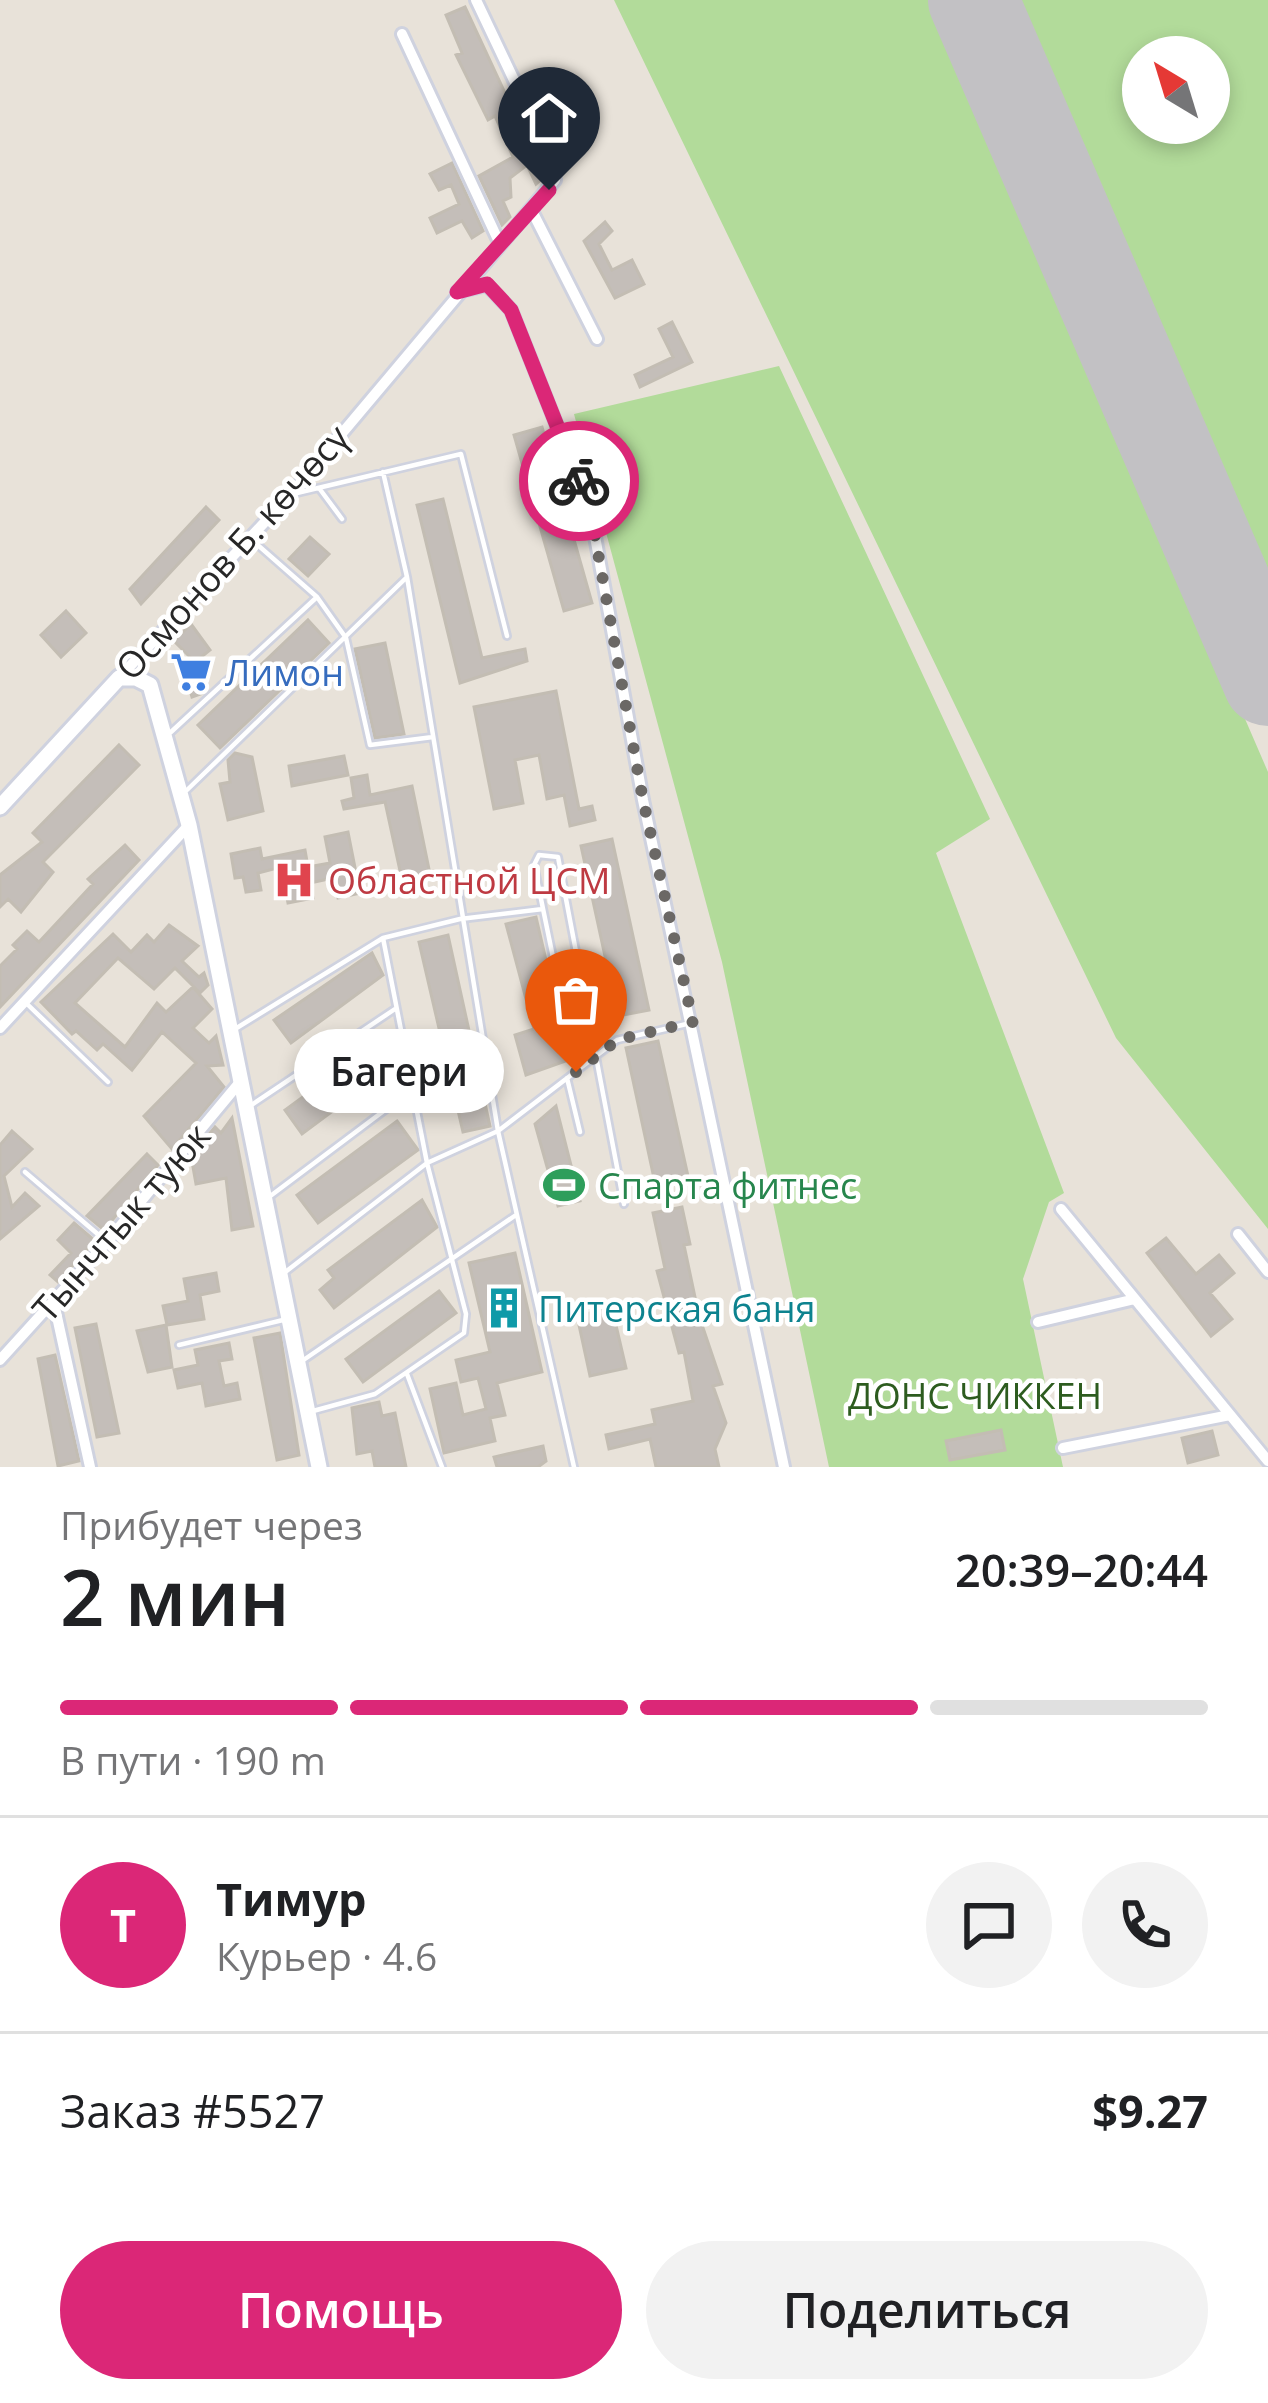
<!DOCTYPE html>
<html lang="ru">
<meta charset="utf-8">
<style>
:root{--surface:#fff;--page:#f2f2f2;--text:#202124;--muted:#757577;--line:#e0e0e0;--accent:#db2777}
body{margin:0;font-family:"Open Sans",sans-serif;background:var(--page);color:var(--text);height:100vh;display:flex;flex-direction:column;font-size:45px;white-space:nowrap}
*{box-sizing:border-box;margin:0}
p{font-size:39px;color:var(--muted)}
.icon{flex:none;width:66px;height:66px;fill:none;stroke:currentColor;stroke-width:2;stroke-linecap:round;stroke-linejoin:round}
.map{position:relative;height:1467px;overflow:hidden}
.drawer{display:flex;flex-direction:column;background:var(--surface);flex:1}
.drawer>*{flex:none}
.needle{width:78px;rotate:322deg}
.buttons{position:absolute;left:1122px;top:36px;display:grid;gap:24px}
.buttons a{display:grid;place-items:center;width:108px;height:108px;border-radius:50%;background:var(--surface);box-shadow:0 6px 18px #0003;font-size:60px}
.pin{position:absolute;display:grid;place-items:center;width:102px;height:102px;color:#fff;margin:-123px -51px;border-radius:50% 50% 50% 0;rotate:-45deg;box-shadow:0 0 12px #0007}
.pin .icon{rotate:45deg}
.courier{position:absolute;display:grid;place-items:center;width:120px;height:120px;margin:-60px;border:9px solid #db2777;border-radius:50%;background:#fff;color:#222;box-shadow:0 3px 15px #0007}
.bubble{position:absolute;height:84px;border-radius:42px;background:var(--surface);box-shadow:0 6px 18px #0003;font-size:39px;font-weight:600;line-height:84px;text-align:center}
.head em{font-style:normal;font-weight:600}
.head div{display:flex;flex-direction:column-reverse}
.head{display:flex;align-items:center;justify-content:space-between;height:204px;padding:0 60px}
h1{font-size:78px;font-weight:600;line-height:90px}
.bar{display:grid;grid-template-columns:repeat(4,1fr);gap:18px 12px;align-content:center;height:144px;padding:0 60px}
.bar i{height:15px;border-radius:9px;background:var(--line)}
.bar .active{background:var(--accent)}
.bar p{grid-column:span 4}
.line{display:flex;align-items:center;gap:30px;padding:0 60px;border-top:3px solid var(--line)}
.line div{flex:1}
.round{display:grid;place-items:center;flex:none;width:126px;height:126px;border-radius:63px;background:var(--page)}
.action{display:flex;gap:24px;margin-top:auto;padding:24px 60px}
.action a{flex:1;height:138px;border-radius:72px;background:var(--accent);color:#fff;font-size:48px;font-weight:600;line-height:138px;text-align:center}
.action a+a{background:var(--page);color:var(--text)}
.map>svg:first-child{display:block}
</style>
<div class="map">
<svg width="1268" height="1467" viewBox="0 0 1268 1467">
<rect width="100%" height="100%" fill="#e8e2d9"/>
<path fill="#b2db9a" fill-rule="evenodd" d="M614 0H934L1268 772V1229L1116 1038Z
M1012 0H1268V590ZM1143 57H1209V123H1143Z
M779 366 990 819 936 853 1064 1193 1049 1202 1023 1279 1063 1467H829L722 962 574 414Z"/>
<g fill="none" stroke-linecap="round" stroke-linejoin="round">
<path stroke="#c2c1c4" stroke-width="90" d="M973 0 1268 681"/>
</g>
<path fill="#c4beb9" stroke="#c3bdb3" stroke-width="3" d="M465 7 544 177 536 184 527 165 510 178 511 197 503 201 510 217 502 225 479 176 513 157 495 116 488 120 456 55 462 53 446 15Z
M452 163 483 231 472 238 462 221 437 233 430 218 459 204 451 185 439 190 430 174Z
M605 222 612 231 599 244 612 270 632 260 644 284 615 298 584 241Z
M672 322 692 362 640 387 635 375 673 357 659 329Z
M542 427 592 603 564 611 514 435Z
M443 499 482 658 525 649 527 661 460 683 417 505Z
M206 507 219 520 141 604 130 589Z
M310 537 329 554 308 576 289 559Z
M66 611 86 633 61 657 41 635Z
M308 620 329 643 220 748 198 725Z
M191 624 210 650 195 662 203 693 192 697 182 662 192 659 174 641Z
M385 643 404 734 375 738 355 649Z
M556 691 579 809 592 806 595 820 570 826 564 795 547 799 539 755 515 760 523 803 494 809 474 707Z
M119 745 139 765 43 862 53 872 21 912 8 899 0 907V875L42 842 33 833Z
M235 753 252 757 263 811 228 820 220 784 230 782 228 760Z
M344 756 348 775 292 786 289 766Z
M367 775 370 795 412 786 430 874 402 880 385 802 344 809 342 801 354 798 351 778Z
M348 832 360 893 338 898 333 878 310 883 313 898 288 903 281 867 258 873 261 890 246 892 243 877 235 878 231 854 260 848 262 859 305 850 308 867 330 863 325 837Z
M612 839 649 1010 618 1016 581 846Z
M125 845 139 860 0 1007V966L17 949 13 945 27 931 39 942 93 884 88 879Z
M536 917 556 1003 564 1021 579 1018 588 1053 526 1075 515 1035 534 1029 506 924Z
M169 925 198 946 182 961 199 977 204 973 208 985 200 993 175 968 154 989 118 958 75 1003 125 1047 157 1003 166 1012 193 987 212 1009 193 1028 209 1043 216 1036 223 1065 207 1066 224 1087 172 1149 144 1116 196 1063 162 1032 132 1070 103 1044 97 1050 76 1031 72 1034 41 1002 113 934 131 952 147 935 154 942Z
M448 935 490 1126 463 1132 419 942Z
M372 953 383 975 291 1043 274 1020Z
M379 1041 396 1064 302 1134 285 1110Z
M658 1041 688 1176 655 1183 626 1048Z
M556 1106 580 1201 558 1206 535 1124Z
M232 1118 253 1226 232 1230 226 1178 196 1184 191 1156 215 1127 221 1133Z
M397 1121 418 1150 318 1223 297 1195Z
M12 1131 32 1149 4 1176 12 1207 25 1193 39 1206 0 1239V1145Z
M147 1154 158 1165 104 1230 87 1216Z
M422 1200 437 1227 334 1308 320 1290 334 1278 328 1270Z
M682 1207 690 1244 684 1245 699 1316 722 1384 713 1386 726 1423 715 1449 719 1467H656L650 1439 609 1449 606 1435 655 1424 652 1410 693 1401 684 1352 679 1353 657 1271 665 1269 653 1213Z
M74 1223 95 1241 58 1282 50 1275 71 1253 58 1240Z
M1166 1238 1196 1274 1219 1255 1234 1273 1210 1293 1232 1319 1211 1336 1147 1253Z
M515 1253 542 1372 497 1383 505 1415 490 1418 495 1441 444 1453 430 1389 456 1383 463 1415 486 1409 478 1378 461 1382 456 1360 490 1352 469 1263Z
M216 1273 219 1291 200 1295 204 1319 167 1325 163 1306 188 1301 184 1279Z
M439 1291 456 1313 363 1382 346 1359Z
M612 1308 626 1368 590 1376 577 1316Z
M96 1324 119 1433 97 1437 75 1328Z
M166 1325 172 1367 148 1372 137 1331Z
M280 1333 299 1455 277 1460 254 1338Z
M229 1343 232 1359 219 1361 224 1386 237 1383 240 1399 206 1406 202 1383 178 1388 174 1370 198 1365 195 1350Z
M55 1355 79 1461 58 1466 38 1359Z
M379 1402 382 1416 395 1413 406 1467H375L372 1451 357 1454 352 1408Z
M1001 1430 1005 1450 950 1460 946 1441Z
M1212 1431 1218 1455 1188 1463 1182 1438Z
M543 1446 546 1461 538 1467H497L494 1457Z"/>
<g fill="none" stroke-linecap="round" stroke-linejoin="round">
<g stroke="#cfd2df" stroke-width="10">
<path id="service" d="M319 488 342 519
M297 493 461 454 507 636
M251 539 317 597
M171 732 317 597 346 638 370 745 433 737
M187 790 407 577 383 472
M25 1002 108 1082
M588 1004 579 1011 562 1001 534 865 539 855 558 857 624 1204
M235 1029 383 938
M567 1078 580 1132
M250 1106 395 1009
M25 1172 107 1242
M269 1197 413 1089
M284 1273 427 1163 498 1131 407 577
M179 1345 283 1320
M302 1361 516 1215
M407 1374 442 1467
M313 1411 375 1394 464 1333 466 1314 427 1163 383 938 460 919 543 909
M574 1467 498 1131 617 1040 691 1023"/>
</g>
<g stroke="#cfd2df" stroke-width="16">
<path id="minor" d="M402 34 500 244
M532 211 597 339
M457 292 487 285 511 310 590 509 643 800 784 1467
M119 678 291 494 555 180 549 154 476 0
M0 1028 189 825
M1061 1209 1268 1461
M1238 1234 1268 1272
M54 1303 90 1467
M1038 1322 1135 1299
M0 1360 107 1242 240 1082
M1063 1448 1230 1415"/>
</g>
<g stroke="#cfd2df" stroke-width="21">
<path id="secondary" d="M0 807 119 678H136L150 685 189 825 319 1467"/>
</g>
<use href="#service" stroke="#fff" stroke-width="4.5"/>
<use href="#minor" stroke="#fff" stroke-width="10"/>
<use href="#secondary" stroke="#fff" stroke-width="15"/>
</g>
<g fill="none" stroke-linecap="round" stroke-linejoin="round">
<path stroke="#6b6865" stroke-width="12" stroke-dasharray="0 21.6" d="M576 1072 617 1040 693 1022 643 800 590 509 579 481"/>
<path stroke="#db2777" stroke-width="15" d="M549 190 457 292 487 284 511 310 579 481"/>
</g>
<defs>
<g id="supermarket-bare" transform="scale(3.24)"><path d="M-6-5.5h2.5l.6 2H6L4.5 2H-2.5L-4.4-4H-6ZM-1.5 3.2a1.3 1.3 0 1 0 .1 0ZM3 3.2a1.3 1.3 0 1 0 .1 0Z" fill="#3f7fe0" stroke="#fff" stroke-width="2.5" paint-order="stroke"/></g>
<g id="hospital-bare" transform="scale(3.24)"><path d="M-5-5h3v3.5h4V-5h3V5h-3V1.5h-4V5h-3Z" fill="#e0444e" stroke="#fff" stroke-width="2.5" paint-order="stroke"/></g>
<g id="stadium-bare" transform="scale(3.24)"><path d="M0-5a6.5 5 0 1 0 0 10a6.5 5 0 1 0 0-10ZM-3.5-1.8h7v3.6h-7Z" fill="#2e9e5b" stroke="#fff" stroke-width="2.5" paint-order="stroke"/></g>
<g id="building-bare" transform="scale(3.24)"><path d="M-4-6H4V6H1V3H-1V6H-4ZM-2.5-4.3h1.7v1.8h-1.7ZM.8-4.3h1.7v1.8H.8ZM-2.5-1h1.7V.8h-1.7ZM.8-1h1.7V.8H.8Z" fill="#0f9aa8" stroke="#fff" stroke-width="2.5" paint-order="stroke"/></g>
</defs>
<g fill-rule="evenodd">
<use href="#supermarket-bare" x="191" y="672"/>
<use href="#hospital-bare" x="294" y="880"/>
<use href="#stadium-bare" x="564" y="1185"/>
<use href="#building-bare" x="504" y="1308"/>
</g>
<g text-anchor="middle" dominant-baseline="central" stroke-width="9" stroke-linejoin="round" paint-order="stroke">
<g font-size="36" fill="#272727" stroke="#fff">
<text transform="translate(232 552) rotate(-48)">Осмонов Б. көчөсү</text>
<text transform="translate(121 1222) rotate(-49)">Тынчтык туюк</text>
</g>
<g font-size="36" fill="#366cbe" stroke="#fff" text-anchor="start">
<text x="225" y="672">Лимон</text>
</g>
<g font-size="36" fill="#be3a42" stroke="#fff" text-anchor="start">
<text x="328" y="880">Областной ЦСМ</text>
</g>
<g font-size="36" fill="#27864d" stroke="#fff" text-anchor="start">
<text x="598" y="1185">Спарта фитнес</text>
</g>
<g font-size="36" fill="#0d838f" stroke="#fff" text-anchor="start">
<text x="538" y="1308">Питерская баня</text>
</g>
<g font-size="36" fill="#2d5c1f" stroke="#fff">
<text x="975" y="1395">ДОНС ЧИККЕН</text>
</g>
</g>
</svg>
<div class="buttons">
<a><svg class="needle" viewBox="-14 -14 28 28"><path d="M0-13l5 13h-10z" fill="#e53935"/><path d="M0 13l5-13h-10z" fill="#757577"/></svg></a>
</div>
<div class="pin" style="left:576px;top:1072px;background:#ea580c"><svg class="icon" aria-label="bag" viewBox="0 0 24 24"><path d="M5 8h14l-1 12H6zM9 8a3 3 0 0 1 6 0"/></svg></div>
<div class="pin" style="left:549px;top:190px;background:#1f2937"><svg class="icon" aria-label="home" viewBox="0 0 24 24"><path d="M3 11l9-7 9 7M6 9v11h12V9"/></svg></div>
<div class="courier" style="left:579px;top:481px"><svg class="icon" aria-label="bike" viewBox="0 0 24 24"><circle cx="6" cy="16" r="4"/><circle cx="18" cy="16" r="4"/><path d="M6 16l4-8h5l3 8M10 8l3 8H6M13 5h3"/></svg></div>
<div class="bubble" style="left:294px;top:1029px;width:210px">Багери</div>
</div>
<section class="drawer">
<div class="head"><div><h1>2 мин</h1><p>Прибудет через</p></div><em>20:39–20:44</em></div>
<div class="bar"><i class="active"></i><i class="active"></i><i class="active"></i><i></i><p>В пути · 190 m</p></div>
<div class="line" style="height:216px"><b class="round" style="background:var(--accent);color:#fff">Т</b><div><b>Тимур</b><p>Курьер · 4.6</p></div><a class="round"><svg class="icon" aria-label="chat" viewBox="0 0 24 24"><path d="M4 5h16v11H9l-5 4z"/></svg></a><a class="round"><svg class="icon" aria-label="phone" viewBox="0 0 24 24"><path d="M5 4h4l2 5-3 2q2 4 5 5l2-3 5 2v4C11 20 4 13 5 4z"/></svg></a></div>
<div class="line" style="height:156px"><div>Заказ #5527</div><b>$9.27</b></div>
<div class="action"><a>Помощь</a><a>Поделиться</a></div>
</section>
